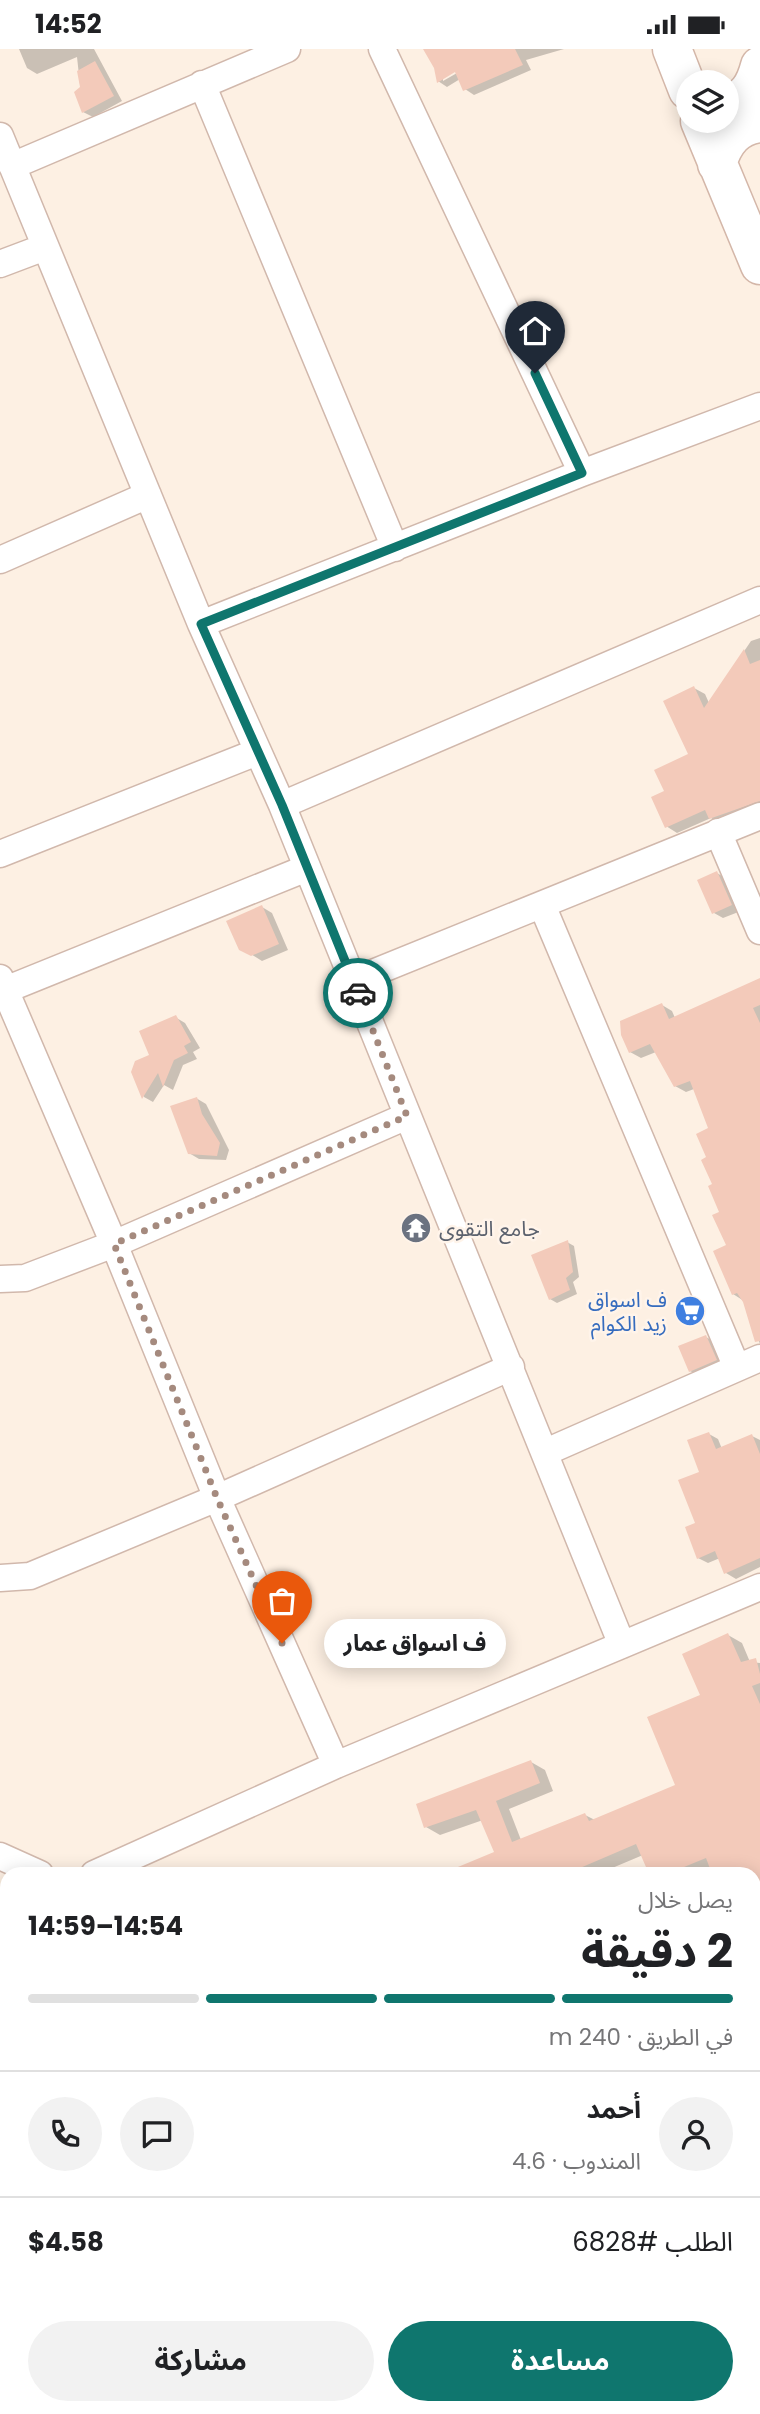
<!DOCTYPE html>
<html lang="ar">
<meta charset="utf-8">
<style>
:root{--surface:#fff;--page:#f2f2f2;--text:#202124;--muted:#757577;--line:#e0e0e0;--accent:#0f766e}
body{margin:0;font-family:Poppins,"Noto Sans Arabic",sans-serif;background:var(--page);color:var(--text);direction:rtl;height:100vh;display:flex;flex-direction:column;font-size:26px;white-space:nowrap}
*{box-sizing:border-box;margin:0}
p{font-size:23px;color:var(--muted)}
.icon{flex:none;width:38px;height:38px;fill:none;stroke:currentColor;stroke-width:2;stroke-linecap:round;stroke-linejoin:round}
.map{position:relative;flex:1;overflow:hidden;direction:ltr}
.side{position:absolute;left:0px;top:1818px;width:761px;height:548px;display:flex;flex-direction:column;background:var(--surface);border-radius:21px 21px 0 0;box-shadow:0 4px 18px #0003;direction:rtl}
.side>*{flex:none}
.controls{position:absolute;left:676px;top:21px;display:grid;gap:14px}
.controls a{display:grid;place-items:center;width:63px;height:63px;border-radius:50%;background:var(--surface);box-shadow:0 4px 18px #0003;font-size:35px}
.pin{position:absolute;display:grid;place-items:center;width:60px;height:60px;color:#fff;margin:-72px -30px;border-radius:50% 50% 50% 0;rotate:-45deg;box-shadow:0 0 7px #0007}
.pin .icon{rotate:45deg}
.courier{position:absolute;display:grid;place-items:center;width:70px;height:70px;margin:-35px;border:5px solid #0f766e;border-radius:50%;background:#fff;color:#222;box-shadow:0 2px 9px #0007}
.bubble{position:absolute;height:49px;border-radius:24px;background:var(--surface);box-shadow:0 4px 18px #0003;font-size:23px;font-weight:700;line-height:49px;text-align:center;direction:rtl}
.overview em{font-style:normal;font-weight:700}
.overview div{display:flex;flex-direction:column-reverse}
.overview{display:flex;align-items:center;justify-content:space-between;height:119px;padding:0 28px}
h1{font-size:46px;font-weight:700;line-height:52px}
.bar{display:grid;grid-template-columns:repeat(4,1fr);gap:10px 7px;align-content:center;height:84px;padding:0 28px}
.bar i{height:9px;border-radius:5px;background:var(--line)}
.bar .selected{background:var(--accent)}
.bar p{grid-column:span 4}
.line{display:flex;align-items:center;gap:18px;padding:0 28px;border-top:2px solid var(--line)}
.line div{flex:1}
.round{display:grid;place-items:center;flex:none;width:74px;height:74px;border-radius:37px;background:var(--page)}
.primary-button{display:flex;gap:14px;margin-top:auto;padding:14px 28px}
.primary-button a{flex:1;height:80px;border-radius:42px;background:var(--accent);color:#fff;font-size:28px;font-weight:700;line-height:80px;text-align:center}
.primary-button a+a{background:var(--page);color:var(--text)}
.status{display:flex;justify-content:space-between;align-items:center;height:49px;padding:0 35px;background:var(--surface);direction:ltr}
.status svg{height:19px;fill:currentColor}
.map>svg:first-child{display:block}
</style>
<div class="status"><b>14:52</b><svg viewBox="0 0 49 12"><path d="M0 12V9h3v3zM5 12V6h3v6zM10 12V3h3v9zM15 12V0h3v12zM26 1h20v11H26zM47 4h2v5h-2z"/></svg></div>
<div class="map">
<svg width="760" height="2365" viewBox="0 0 760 2365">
<defs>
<pattern id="grass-tufts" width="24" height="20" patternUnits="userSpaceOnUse" patternTransform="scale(1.75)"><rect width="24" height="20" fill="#d7ebc1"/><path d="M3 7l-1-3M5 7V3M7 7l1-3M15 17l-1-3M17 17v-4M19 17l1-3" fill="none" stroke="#b3c19f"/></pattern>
</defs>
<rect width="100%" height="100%" fill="#fdf0e3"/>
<path fill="url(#grass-tufts)" d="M7 2212V2265L0 2268V2215Z"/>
<path fill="#0003" fill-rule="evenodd" d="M19 0H94L122 52 93 68 83 63 77 8 37 25 27 19Z
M425 0H564L526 11 531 21 474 46 465 40 460 30 447 38 438 32 435 18ZM462 17 464 20 443 32V28Z
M760 589V760L722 776 711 769 677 784 666 777 667 743 690 706 694 639 705 645 709 654 751 592Z
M717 824 727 830 741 862 723 869 714 864Z
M262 858 272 864 288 901 262 912 241 899Z
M760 931V1295L744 1252 733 1245 728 1197 708 1109 710 1080 694 1040 686 1043 675 1037 656 1003 641 1009 630 1003 662 956 672 962 675 969Z
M175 968 185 974 200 999 193 1003 197 1010 183 1016 173 1041 164 1036 153 1053 144 1048 133 1023 151 1007Z
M196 1049 206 1055 229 1101 226 1111 199 1110 189 1104Z
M567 1193 574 1197 579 1228 573 1233 577 1245 557 1254 550 1250Z
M706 1288 715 1293 725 1316 700 1327 690 1322Z
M709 1385 718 1390 722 1400 752 1387 760 1391V1518L736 1530 726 1524 720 1509 708 1514 698 1509 701 1424Z
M728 1586 742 1594 750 1613 760 1614V1835L754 1825H714L712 1820 699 1825H651L643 1806 598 1825H445L496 1804 483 1771 440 1786 426 1778 531 1713 545 1721 553 1742 509 1760 521 1791 585 1766 595 1771 677 1736 702 1647Z
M760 2038V2125L754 2127V2040Z"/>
<path fill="#f3caba" d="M423 0H515L523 16 463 42 455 23 437 34 434 19Z
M95 12 114 47 82 64 74 43 80 38 77 22Z
M744 600 750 615 760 611V752L709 770 705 761 665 779 651 748 664 742 654 721 688 705 663 652 694 637 704 659Z
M717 822 732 856 712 865 697 831Z
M262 856 279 895 251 907 239 901 226 872Z
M760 929V956L753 959 760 974V1292L755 1293 743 1253 737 1244 732 1246 713 1202 726 1196 712 1166 719 1163 708 1137 712 1135 701 1111 706 1108 696 1085 708 1079 690 1032 674 1038 650 995 629 1004 621 986 620 972 662 954 669 970Z
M176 966 191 993 184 997 188 1004 174 1011 163 1038 158 1024 142 1050 131 1023 135 1012 149 1006 139 982Z
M197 1048 202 1065 220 1094 217 1107 188 1105 170 1057Z
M568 1191 573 1223 566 1229 570 1241 549 1251 531 1206Z
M706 1286 717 1311 689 1323 678 1297Z
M709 1383 716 1400 752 1385 760 1405V1509L724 1525 715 1502 697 1510 685 1478 695 1474 678 1431 699 1423 687 1391Z
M728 1584 741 1613 756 1609 760 1625V1634L752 1637 760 1655V1862L754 1850V1825H712L706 1809 667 1825H649L636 1795 566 1825H441L494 1803 476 1761 424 1779 416 1755 531 1711 540 1734 496 1752 512 1793 585 1764 589 1772 675 1736 647 1668 700 1646 682 1605Z"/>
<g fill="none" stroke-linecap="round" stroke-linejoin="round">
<g stroke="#d1b8ac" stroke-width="29">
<path id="minor" d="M382 0 582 424
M202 35 395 499
M0 87 201 575 282 756 622 1596
M12 117 287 0
M0 215 45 198
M0 511 148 446
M201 575 582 424 760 357
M282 756 760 551
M718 783 760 882
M0 805 257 703
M542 856 737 1319
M0 929 114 1195 217 1449 336 1716
M353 932 760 767
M5 941 307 819
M0 1230 25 1229 114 1195 407 1067
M546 1403 760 1309
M0 1529 30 1527 217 1449 511 1318
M0 1807 40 1825
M94 1825 336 1716 760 1538
M0 1864 7 1861
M754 1879 760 1877
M754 1974 760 1972
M0 2195 7 2192
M754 2216 760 2213
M754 2285 760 2288
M0 2297 7 2294
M51 2359 54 2365
M393 2365 408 2359"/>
</g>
<g stroke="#d4b7a9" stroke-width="41">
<path id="secondary" d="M672 0 688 41
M726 55C747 51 755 36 760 17
M700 72 760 216
M717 115C724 92 736 77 760 74"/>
</g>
<use href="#minor" stroke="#fff" stroke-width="26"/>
<use href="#secondary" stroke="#fff" stroke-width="38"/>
</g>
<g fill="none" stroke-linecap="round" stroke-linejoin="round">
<path stroke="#a58a7e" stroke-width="7" stroke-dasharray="0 12.6" d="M282 1594 217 1449 114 1195 407 1067 358 944"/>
<path stroke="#0f766e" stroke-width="9" d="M358 944 282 756 201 575 582 424 535 324"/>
</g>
<defs>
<g id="temple-disc" transform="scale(1.575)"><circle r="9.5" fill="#6b7280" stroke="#fff4ea"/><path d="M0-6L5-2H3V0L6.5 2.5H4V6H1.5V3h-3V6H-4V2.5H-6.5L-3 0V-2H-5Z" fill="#fff"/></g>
<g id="supermarket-disc" transform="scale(1.575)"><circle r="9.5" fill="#3f7fe0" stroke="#fff4ea"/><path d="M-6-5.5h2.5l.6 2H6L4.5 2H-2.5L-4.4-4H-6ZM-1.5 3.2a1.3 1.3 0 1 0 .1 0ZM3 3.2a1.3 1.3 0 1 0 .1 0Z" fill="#fff"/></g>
</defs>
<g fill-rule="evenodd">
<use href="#temple-disc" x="416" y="1179"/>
<use href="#supermarket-disc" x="690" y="1262"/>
</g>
<g text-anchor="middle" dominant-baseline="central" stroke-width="5" stroke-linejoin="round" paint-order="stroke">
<g font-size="21" fill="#5b616d" stroke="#fff4ea" text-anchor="start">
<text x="439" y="1179">جامع التقوى</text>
</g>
<g font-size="21" fill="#366cbe" stroke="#fff4ea" text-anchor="end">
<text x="667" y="1250">ف اسواق<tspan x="667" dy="24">زيد الكوام</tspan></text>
</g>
</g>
</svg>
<div class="controls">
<a><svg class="icon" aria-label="layers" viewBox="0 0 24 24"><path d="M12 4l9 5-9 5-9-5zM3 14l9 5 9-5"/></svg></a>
</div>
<div class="pin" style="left:282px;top:1594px;background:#ea580c"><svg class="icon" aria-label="bag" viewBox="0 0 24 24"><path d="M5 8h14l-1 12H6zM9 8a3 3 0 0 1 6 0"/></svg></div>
<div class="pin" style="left:535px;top:324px;background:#1f2937"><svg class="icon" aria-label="home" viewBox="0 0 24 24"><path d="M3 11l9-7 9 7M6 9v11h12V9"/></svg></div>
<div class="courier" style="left:358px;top:944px"><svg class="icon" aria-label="car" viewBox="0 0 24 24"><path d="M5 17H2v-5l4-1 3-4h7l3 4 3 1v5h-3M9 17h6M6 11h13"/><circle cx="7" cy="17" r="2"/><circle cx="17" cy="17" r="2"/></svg></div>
<div class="bubble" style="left:324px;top:1570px;width:182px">ف اسواق عمار</div>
<section class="side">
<div class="overview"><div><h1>2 دقيقة</h1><p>يصل خلال</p></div><em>14:54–14:59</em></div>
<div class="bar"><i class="selected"></i><i class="selected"></i><i class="selected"></i><i></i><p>في الطريق · 240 m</p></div>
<div class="line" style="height:126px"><a class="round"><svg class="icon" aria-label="person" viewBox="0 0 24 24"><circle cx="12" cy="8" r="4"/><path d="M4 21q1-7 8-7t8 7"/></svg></a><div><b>أحمد</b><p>المندوب · 4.6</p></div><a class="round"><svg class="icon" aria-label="chat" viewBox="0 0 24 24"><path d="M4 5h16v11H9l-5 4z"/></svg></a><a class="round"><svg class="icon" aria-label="phone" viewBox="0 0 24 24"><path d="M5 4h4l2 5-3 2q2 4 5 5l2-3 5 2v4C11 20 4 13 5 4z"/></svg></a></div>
<div class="line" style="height:91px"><div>الطلب #6828</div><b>$4.58</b></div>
<div class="primary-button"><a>مساعدة</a><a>مشاركة</a></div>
</section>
</div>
